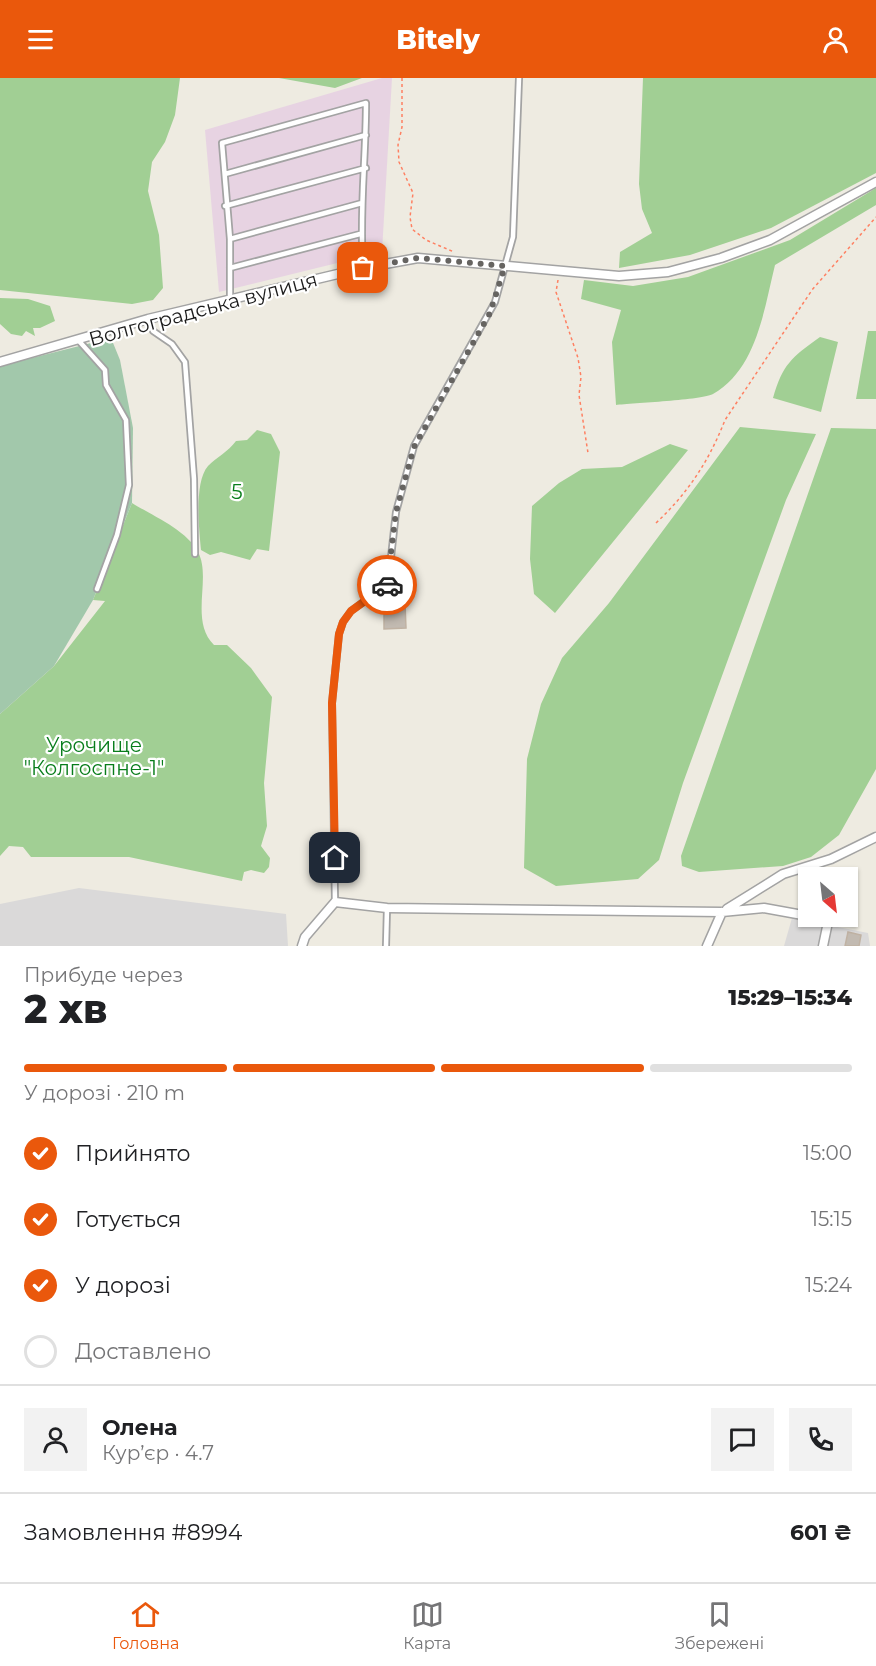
<!DOCTYPE html>
<html lang="uk">
<meta charset="utf-8">
<style>
:root{--surface:#fff;--page:#f2f2f2;--text:#202124;--muted:#757577;--line:#e0e0e0;--accent:#ea580c}
body{margin:0;font-family:Montserrat,sans-serif;background:var(--page);color:var(--text);height:100vh;display:flex;flex-direction:column;font-size:22px;white-space:nowrap}
*{box-sizing:border-box;margin:0}
p{font-size:20px;color:var(--muted)}
.icon{flex:none;width:33px;height:33px;fill:none;stroke:currentColor;stroke-width:2;stroke-linecap:round;stroke-linejoin:round}
.map{position:relative;height:868px;overflow:hidden}
.sheet{display:flex;flex-direction:column;background:var(--surface);flex:1}
.sheet>*{flex:none}
.needle{width:39px;rotate:152deg}
.tools{position:absolute;left:798px;top:789px;display:grid;gap:12px}
.tools a{display:grid;place-items:center;width:60px;height:60px;border-radius:0px;background:var(--surface);box-shadow:0 2px 4px #0004;font-size:30px}
.pin{position:absolute;display:grid;place-items:center;width:51px;height:51px;color:#fff;margin:-26px;border-radius:12px;box-shadow:0 3px 9px #0006}
.courier{position:absolute;display:grid;place-items:center;width:60px;height:60px;margin:-30px;border:4px solid #ea580c;border-radius:50%;background:#fff;color:#222;box-shadow:0 2px 8px #0007}
.head em{font-style:normal;font-weight:800}
.head div{display:flex;flex-direction:column-reverse}
.head{display:flex;align-items:center;justify-content:space-between;height:102px;padding:0 24px}
h1{font-size:39px;font-weight:800;line-height:45px}
.bar{display:grid;grid-template-columns:repeat(4,1fr);gap:9px 6px;align-content:center;height:72px;padding:0 24px}
.bar i{height:8px;border-radius:4px;background:var(--line)}
.bar .selected{background:var(--accent)}
.bar p{grid-column:span 4}
.line{display:flex;align-items:center;gap:15px;padding:0 24px;border-top:2px solid var(--line)}
.line div{flex:1}
.round{display:grid;place-items:center;flex:none;width:63px;height:63px;border-radius:0px;background:var(--page)}
ol{padding:0 24px;list-style:none}
li{display:flex;align-items:center;gap:18px;height:66px}
li p{margin-inline-start:auto}
li .icon{padding:6px;border-radius:50%;background:var(--accent);color:#fff;stroke-width:4}
li:last-child{color:var(--muted)}
li i{width:33px;height:33px;border:3px solid var(--line);border-radius:50%}
header{display:flex;justify-content:space-between;align-items:center;height:78px;padding:0 24px;background:var(--accent);color:#fff;font-size:27px;font-weight:800}
.menu{display:flex;justify-content:space-around;align-items:center;height:84px;border-top:2px solid var(--line);background:var(--surface);font-size:16px;color:var(--muted)}
.menu a{display:grid;justify-items:center;gap:3px}
.menu .selected{color:var(--accent)}
.map>svg:first-child{display:block}
</style>
<header><svg class="icon" aria-label="menu" viewBox="0 0 24 24"><path d="M4 6h16M4 12h16M4 18h16"/></svg>Bitely<svg class="icon" aria-label="person" viewBox="0 0 24 24"><circle cx="12" cy="8" r="4"/><path d="M4 21q1-7 8-7t8 7"/></svg></header>
<div class="map">
<svg width="876" height="868" viewBox="0 0 876 868">
<rect width="100%" height="100%" fill="#eeebe1"/>
<path fill="#dad9d9" d="M79 810 286 836 288 868H0V826Z
M792 840 868 855 870 868H784Z"/>
<path fill="#e7d3e2" d="M382 0H392L382 174 219 214 205 52Z"/>
<path fill="#a1cf94" d="M0 0H180L175 37 165 64 152 84 148 113 159 157 163 210 153 222 132 226 0 212Z
M279 0H362L335 10Z
M643 0H876V95L771 150 690 177 619 190 620 174 652 155 642 131 639 106Z
M876 110V127L775 187C764 231 757 291 713 316 703 322 632 325 616 327L612 264 621 232 581 221 584 202 633 208 688 199 790 162Z
M0 220 28 221 50 228 55 243 40 250H33L35 258 26 253 22 258 11 256 0 246Z
M868 253H876V321H856Z
M820 259 838 264 821 334 773 320C783 286 791 280 820 259Z
M740 349 816 356 786 422 683 705 659 782 638 801 556 808 524 790 527 681 541 626 562 580 609 525Z
M831 350 876 351V691L839 757 811 779 783 788 699 794 682 788 681 778Z
M257 352 271 356 280 374 269 473 257 471 250 482 221 474 210 477 201 472C199 451 194 404 208 388 217 379 228 374 236 363L247 362Z
M670 366 688 372 555 535 534 516 530 481 532 428 559 405 582 391 622 389Z
M132 425C151 437 187 452 198 474 212 500 189 542 214 567H227L251 590 272 619 264 705 267 748 261 768 270 780 269 789 264 795 251 792 244 794 242 803 129 779H31L23 769 9 768 0 778V636L54 588 105 523 93 522Z"/>
<path fill="#a2c8ab" d="M111 260 120 282 133 350 132 425 93 522 54 588 0 636V288Z"/>
<path fill="#c2bab1" stroke="#c0b2a3" stroke-width="1.5" d="M384 525H405L406 550 384 551Z
M848 854 861 857 859 868H845Z"/>
<g fill="none" stroke-linecap="round" stroke-linejoin="round">
<g stroke="#a3a3a3" stroke-width="8">
<path id="service" d="M225 96 366 57
M225 128 366 90
M230 161 362 125
M230 190 360 156
M230 223V161L222 65 366 25C366 80 359 135 363 190
M148 241 153 253 172 266 185 284 194 401 195 476
M79 263 105 292 106 307 126 342 129 407 117 457 97 511
M335 824 332 625 339 556 343 544 351 533 388 506 396 434 414 368 495 224 513 159 519 0
M386 868 387 830"/>
</g>
<g stroke="#a3a3a3" stroke-width="11">
<path id="minor" d="M0 284 148 241 363 190 418 180 619 198 668 194 721 180 770 162 876 104
M727 831 783 796 831 781 876 759
M809 838 828 844 823 868
M302 868 305 859 335 824 387 830 722 834 764 830 808 838
M707 868 722 834"/>
</g>
<path stroke="#fe8062" stroke-width="1.5" stroke-dasharray="3 3" stroke-linecap="butt" d="M402 0V49L398 67 399 84 413 115 410 139 412 151 426 162 454 174
M558 202 556 214 578 280 581 299 579 317 588 375
M656 445C688 415 709 383 725 342L812 212 876 139"/>
<use href="#service" stroke="#fff" stroke-width="4.5"/>
<use href="#minor" stroke="#fff" stroke-width="8"/>
</g>
<g fill="none" stroke-linecap="round" stroke-linejoin="round">
<path stroke="#666461" stroke-width="6" stroke-dasharray="0 10.8" d="M363 190 418 180 505 188 490 235 414 369 396 434 387 507"/>
<path stroke="#ea580c" stroke-width="8" d="M335 780 332 625 339 556 343 544 351 533 387 507"/>
</g>
<g text-anchor="middle" dominant-baseline="central" stroke-width="4.5" stroke-linejoin="round" paint-order="stroke">
<g font-size="20" fill="#1c1c1c" stroke="#fff">
<text transform="translate(203 231) rotate(-15)">Волгоградська вулиця</text>
</g>
<g font-size="20" fill="#087d1b" stroke="#fff">
<text x="237" y="414">5</text>
<text x="94" y="667">Урочище<tspan x="94" dy="23">"Колгоспне-1"</tspan></text>
</g>
</g>
</svg>
<div class="tools">
<a><svg class="needle" viewBox="-14 -14 28 28"><path d="M0-13l5 13h-10z" fill="#e53935"/><path d="M0 13l5-13h-10z" fill="#757577"/></svg></a>
</div>
<div class="pin" style="left:363px;top:190px;background:#ea580c"><svg class="icon" aria-label="bag" viewBox="0 0 24 24"><path d="M5 8h14l-1 12H6zM9 8a3 3 0 0 1 6 0"/></svg></div>
<div class="pin" style="left:335px;top:780px;background:#1f2937"><svg class="icon" aria-label="home" viewBox="0 0 24 24"><path d="M3 11l9-7 9 7M6 9v11h12V9"/></svg></div>
<div class="courier" style="left:387px;top:507px"><svg class="icon" aria-label="car" viewBox="0 0 24 24"><path d="M5 17H2v-5l4-1 3-4h7l3 4 3 1v5h-3M9 17h6M6 11h13"/><circle cx="7" cy="17" r="2"/><circle cx="17" cy="17" r="2"/></svg></div>
</div>
<section class="sheet">
<div class="head"><div><h1>2 хв</h1><p>Прибуде через</p></div><em>15:29–15:34</em></div>
<div class="bar"><i class="selected"></i><i class="selected"></i><i class="selected"></i><i></i><p>У дорозі · 210 m</p></div>
<ol>
<li><svg class="icon" aria-label="check" viewBox="0 0 24 24"><path d="M5 12l5 5 9-10"/></svg>Прийнято<p>15:00</p></li>
<li><svg class="icon" aria-label="check" viewBox="0 0 24 24"><path d="M5 12l5 5 9-10"/></svg>Готується<p>15:15</p></li>
<li><svg class="icon" aria-label="check" viewBox="0 0 24 24"><path d="M5 12l5 5 9-10"/></svg>У дорозі<p>15:24</p></li>
<li><i></i>Доставлено</li>
</ol>
<div class="line" style="height:108px"><a class="round"><svg class="icon" aria-label="person" viewBox="0 0 24 24"><circle cx="12" cy="8" r="4"/><path d="M4 21q1-7 8-7t8 7"/></svg></a><div><b>Олена</b><p>Кур’єр · 4.7</p></div><a class="round"><svg class="icon" aria-label="chat" viewBox="0 0 24 24"><path d="M4 5h16v11H9l-5 4z"/></svg></a><a class="round"><svg class="icon" aria-label="phone" viewBox="0 0 24 24"><path d="M5 4h4l2 5-3 2q2 4 5 5l2-3 5 2v4C11 20 4 13 5 4z"/></svg></a></div>
<div class="line" style="height:78px"><div>Замовлення #8994</div><b>601 ₴</b></div>
</section>
<nav class="menu">
<a class="selected"><svg class="icon" aria-label="home" viewBox="0 0 24 24"><path d="M3 11l9-7 9 7M6 9v11h12V9"/></svg>Головна</a>
<a><svg class="icon" aria-label="map" viewBox="0 0 24 24"><path d="M3 6l6-2 6 2 6-2v14l-6 2-6-2-6 2zM9 4v14M15 6v14"/></svg>Карта</a>
<a><svg class="icon" aria-label="saved" viewBox="0 0 24 24"><path d="M7 4h10v16l-5-4-5 4z"/></svg>Збережені</a>
</nav>
